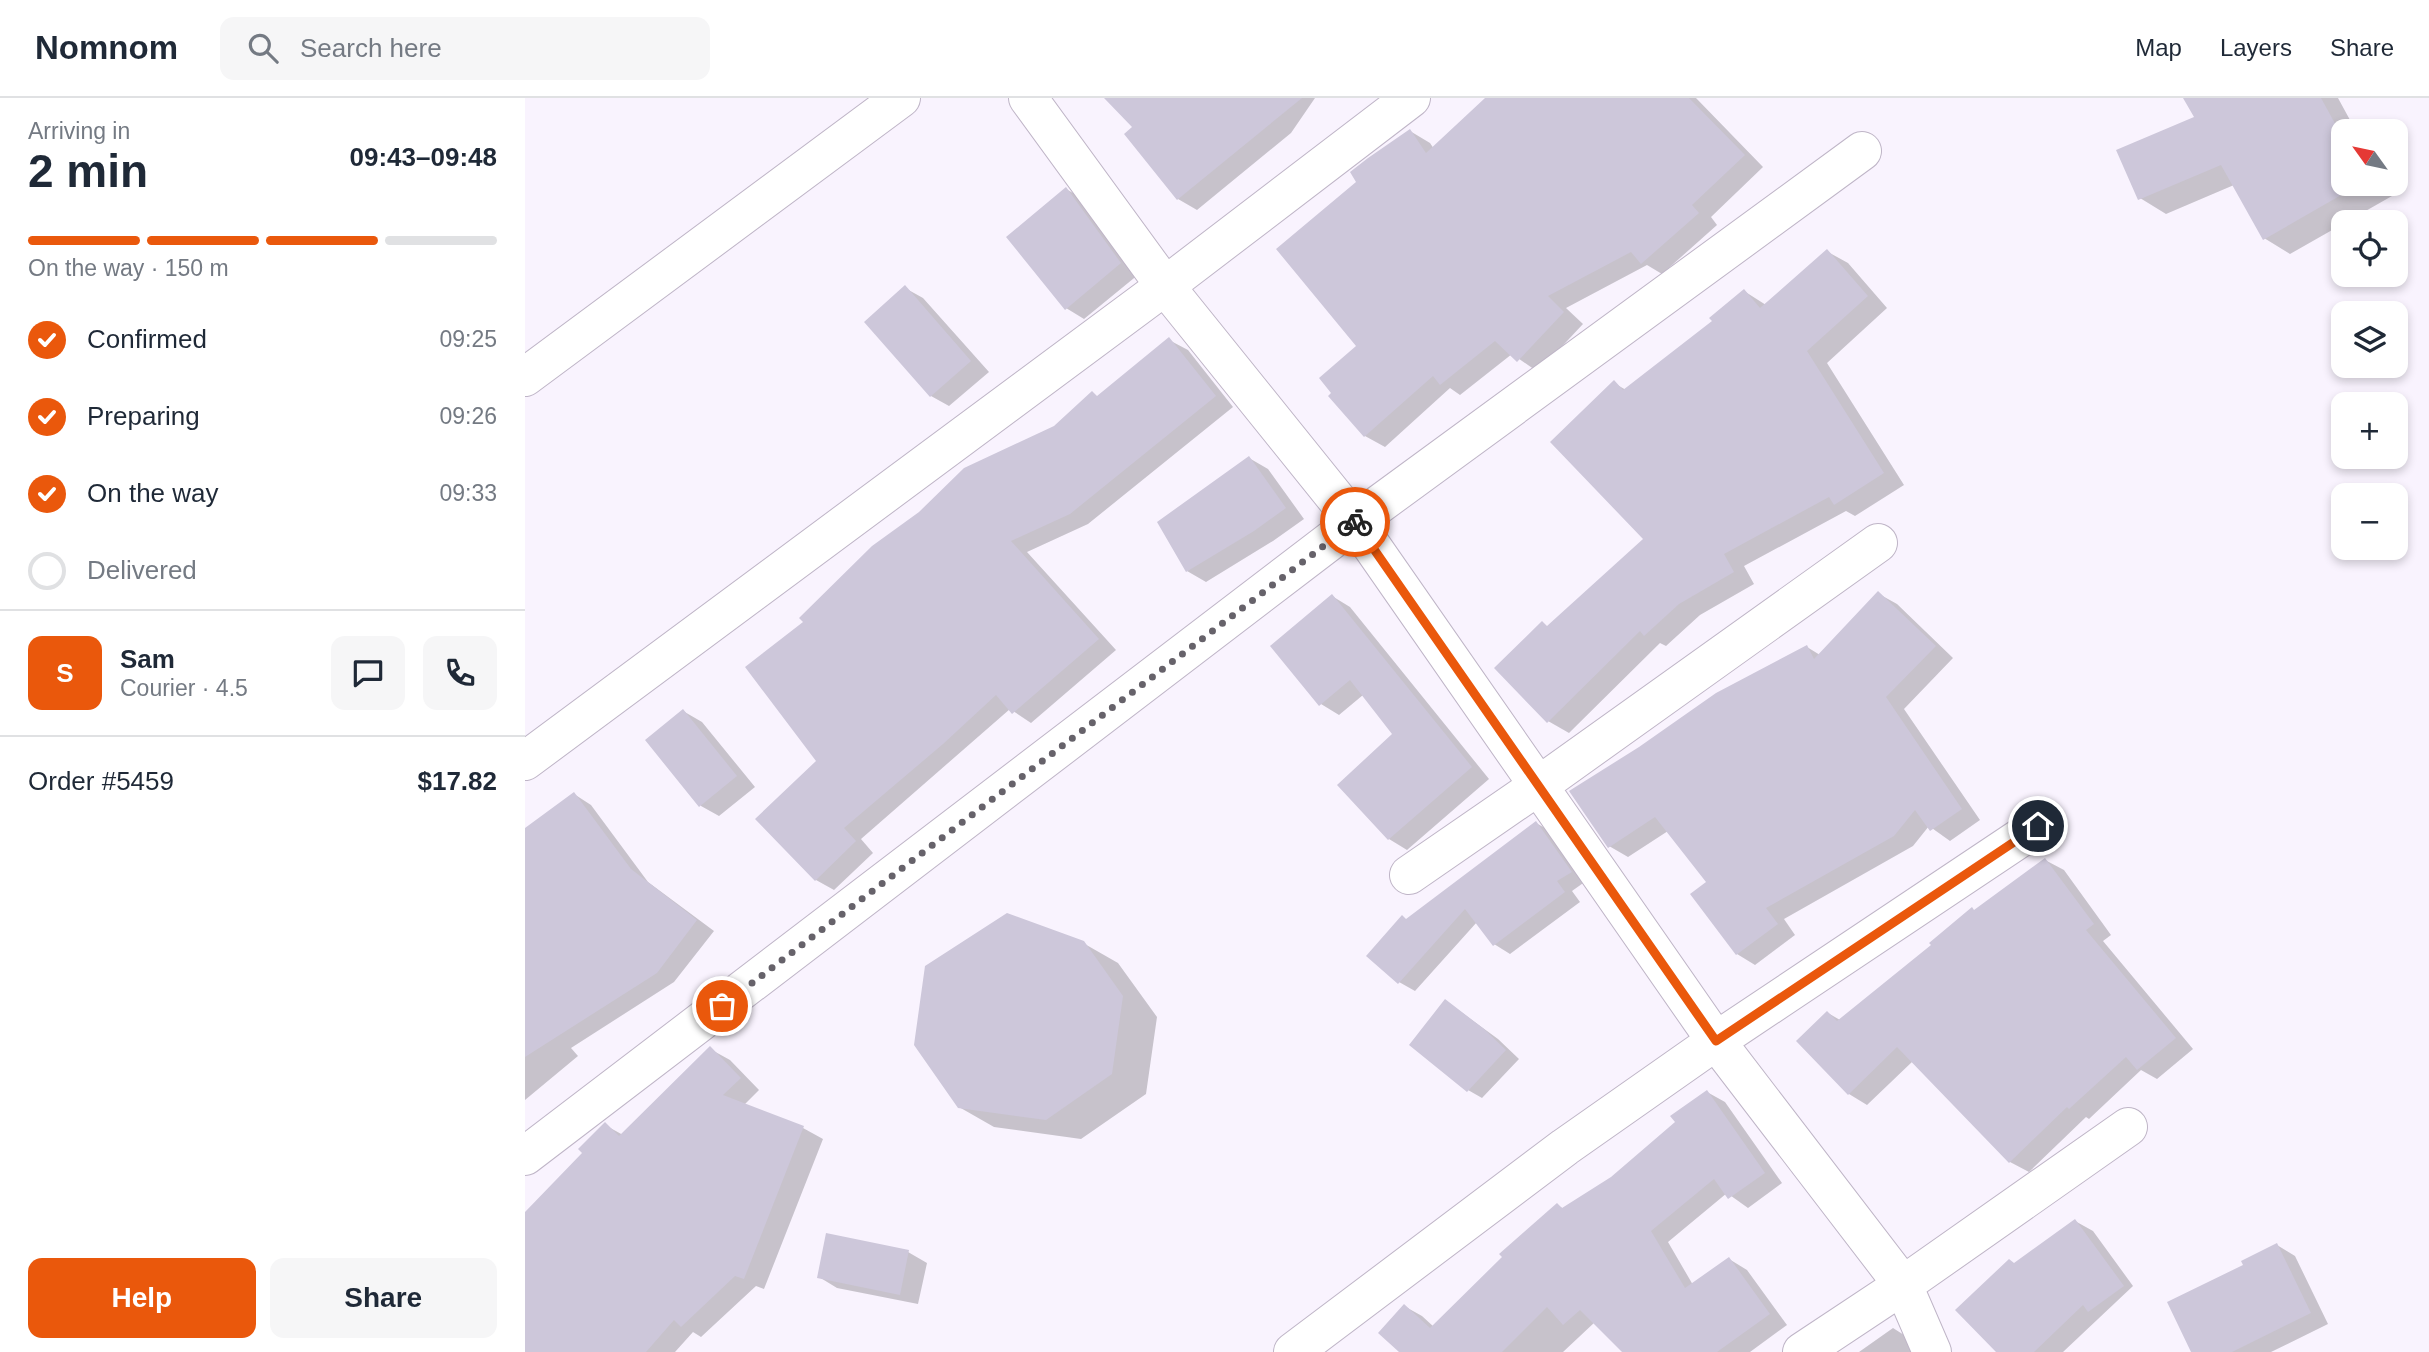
<!DOCTYPE html>
<meta charset="utf-8">
<style>
:root{--surface:#fff;--page:#f6f6f7;--text:#1f2937;--muted:#747a83;--line:#e0e1e3;--accent:#ea580c}
body{margin:0;font-family:Arial,sans-serif;background:var(--page);color:var(--text);height:100vh;display:flex;flex-direction:column;font-size:26px;white-space:nowrap}
*{box-sizing:border-box;margin:0}
p{font-size:23px;color:var(--muted)}
.icon{flex:none;width:38px;height:38px;fill:none;stroke:currentColor;stroke-width:2;stroke-linecap:round;stroke-linejoin:round}
.map{position:relative;flex:1;overflow:hidden}
.details{display:flex;flex-direction:column;background:var(--surface);width:525px}
.details>*{flex:none}
.needle{width:46px;rotate:303deg}
.tools{position:absolute;left:1806px;top:21px;display:grid;gap:14px}
.tools a{display:grid;place-items:center;width:77px;height:77px;border-radius:14px;background:var(--surface);box-shadow:0 4px 10px #0003;font-size:35px}
.pin{position:absolute;display:grid;place-items:center;width:60px;height:60px;color:#fff;margin:-30px;border:4px solid #fff;border-radius:50%;box-shadow:0 2px 7px #0007}
.courier{position:absolute;display:grid;place-items:center;width:70px;height:70px;margin:-35px;border:5px solid #ea580c;border-radius:50%;background:#fff;color:#222;box-shadow:0 2px 9px #0007}
.summary em{font-style:normal;font-weight:600}
.summary div{display:flex;flex-direction:column-reverse}
.summary{display:flex;align-items:center;justify-content:space-between;height:119px;padding:0 28px}
h1{font-size:46px;font-weight:600;line-height:52px}
.bar{display:grid;grid-template-columns:repeat(4,1fr);gap:10px 7px;align-content:center;height:84px;padding:0 28px}
.bar i{height:9px;border-radius:5px;background:var(--line)}
.bar .current{background:var(--accent)}
.bar p{grid-column:span 4}
.line{display:flex;align-items:center;gap:18px;padding:0 28px;border-top:2px solid var(--line)}
.line div{flex:1}
.round{display:grid;place-items:center;flex:none;width:74px;height:74px;border-radius:14px;background:var(--page)}
ol{padding:0 28px;list-style:none}
li{display:flex;align-items:center;gap:21px;height:77px}
li p{margin-inline-start:auto}
li .icon{padding:7px;border-radius:50%;background:var(--accent);color:#fff;stroke-width:4}
li:last-child{color:var(--muted)}
li i{width:38px;height:38px;border:4px solid var(--line);border-radius:50%}
.action{display:flex;gap:14px;margin-top:auto;padding:14px 28px}
.action a{flex:1;height:80px;border-radius:14px;background:var(--accent);color:#fff;font-size:28px;font-weight:600;line-height:80px;text-align:center}
.action a+a{background:var(--page);color:var(--text)}
header{display:flex;align-items:center;gap:42px;box-sizing:border-box;height:98px;padding:0 35px;background:var(--surface);border-bottom:2px solid var(--line)}
header strong{font-size:33px}
nav{display:flex;gap:38px;margin-inline-start:auto;font-size:24px}
.search{width:490px;height:63px;background:var(--page);display:flex;align-items:center;gap:18px;box-sizing:border-box;padding:0 24px;border-radius:14px;color:var(--muted);font-size:26px}
main{display:flex;flex:1;min-height:0}
.map>svg:first-child{display:block}
</style>
<header>
<strong>Nomnom</strong>
<div class="search"><svg class="icon" aria-label="search" viewBox="0 0 24 24"><circle cx="10" cy="10" r="6"/><path d="M15 15l6 6"/></svg>Search here</div>
<nav><a>Map</a><a>Layers</a><a>Share</a></nav>
</header>
<main>
<section class="details">
<div class="summary"><div><h1>2 min</h1><p>Arriving in</p></div><em>09:43–09:48</em></div>
<div class="bar"><i class="current"></i><i class="current"></i><i class="current"></i><i></i><p>On the way · 150 m</p></div>
<ol>
<li><svg class="icon" aria-label="check" viewBox="0 0 24 24"><path d="M5 12l5 5 9-10"/></svg>Confirmed<p>09:25</p></li>
<li><svg class="icon" aria-label="check" viewBox="0 0 24 24"><path d="M5 12l5 5 9-10"/></svg>Preparing<p>09:26</p></li>
<li><svg class="icon" aria-label="check" viewBox="0 0 24 24"><path d="M5 12l5 5 9-10"/></svg>On the way<p>09:33</p></li>
<li><i></i>Delivered</li>
</ol>
<div class="line" style="height:126px"><b class="round" style="background:var(--accent);color:#fff">S</b><div><b>Sam</b><p>Courier · 4.5</p></div><a class="round"><svg class="icon" aria-label="chat" viewBox="0 0 24 24"><path d="M4 5h16v11H9l-5 4z"/></svg></a><a class="round"><svg class="icon" aria-label="phone" viewBox="0 0 24 24"><path d="M5 4h4l2 5-3 2q2 4 5 5l2-3 5 2v4C11 20 4 13 5 4z"/></svg></a></div>
<div class="line" style="height:91px"><div>Order #5459</div><b>$17.82</b></div>
<div class="action"><a>Help</a><a>Share</a></div>
</section>
<div class="map">
<svg width="1904" height="1254" viewBox="0 0 1904 1254">
<rect width="100%" height="100%" fill="#f9f3fe"/>
<path fill="#0003" d="M582 0H790L766 35 672 112 653 101 602 36 610 29Z
M963 0H1171L1238 69 1186 119 1192 127 1137 176 1122 167 1041 210 1058 226 1013 274 987 256 935 297 925 290 860 349 840 338 833 248 834 84 885 33 905 45 909 51Z
M1660 0H1813L1831 33H1818V86H1860L1867 98 1765 156 1739 140 1709 87 1641 116 1615 100 1671 20Z
M541 91 560 102 614 176 559 221 541 210Z
M1303 154 1323 165 1362 210 1302 265 1379 387 1330 418 1321 413 1219 468 1229 486 1175 517 1141 548 1135 545 1044 635 1023 623V529L1120 441 1089 285 1101 292 1190 223 1219 193 1241 207Z
M380 190 398 200 464 274 424 308 406 298Z
M644 242 663 252 708 309 563 426 502 454 591 552 506 625 485 611 336 741 348 755 309 792 291 782 232 721 293 663 530 329 574 299Z
M724 360 743 371 779 421 748 443 681 484 662 473Z
M1354 496 1372 506 1428 560 1379 611 1455 722 1425 743 1404 728 1388 748 1259 821 1270 837 1230 867 1212 856 1184 784 1143 733 1103 759 1084 748 1282 549 1295 557Z
M807 498 825 509 964 681 882 752 864 741 869 636 838 597 814 617 796 606Z
M158 613 177 624 230 689 194 718 176 708Z
M49 696 66 707 123 784 189 833 149 884 46 950 53 958 0 1002V770Z
M1011 725 1027 734 1061 783 1047 793 1055 804 985 856 969 846 952 824 890 893 874 884 882 822Z
M1520 762 1539 772 1586 837 1578 843 1668 951 1632 981 1616 972 1564 1021 1561 1019 1504 1074 1485 1064 1388 963 1342 1007 1324 996 1303 915 1315 922 1451 814Z
M558 845 593 865 632 919 621 996 556 1041 469 1029 434 1009Z
M921 903 973 941 994 961 957 1000 943 992Z
M185 951 205 962 234 992 219 1007 278 1030 298 1041 239 1191 231 1188 176 1239 168 1234 150 1254H0V1122L60 1055 80 1027 98 1037Z
M1182 994 1200 1004 1257 1085 1223 1110 1202 1095 1143 1144 1168 1187 1204 1161 1222 1172 1262 1227 1225 1254H1100L1070 1224 1038 1254H876L879 1208 897 1218 909 1229 1032 1107 1039 1111 1087 1080 1152 1025Z
M1550 1123 1568 1133 1608 1188 1538 1254H1473L1490 1166Z
M1752 1147 1770 1158 1803 1226 1746 1254H1668L1721 1168Z
M383 1154 402 1165 393 1206 312 1190 294 1179Z
M1368 1230 1379 1237 1390 1254H1334Z"/>
<path fill="#cdc7da" d="M579 0H777L652 102 599 36 607 29Z
M960 0H1164L1220 57 1167 107 1174 115 1116 166 1106 154 1023 198 1039 214 992 264 970 243 915 287 908 278 839 339 803 298 806 295 794 280 831 248 751 151 831 84 825 74 843 60 885 31 901 55Z
M1658 0H1796L1818 40V96L1738 142 1696 67 1613 102 1591 52 1669 19Z
M541 89 596 165 540 212 481 139Z
M1302 151 1343 198 1282 253 1359 375 1309 407 1304 399 1199 456 1209 474 1154 506 1119 538 1115 533 1022 625 969 570 1017 523 1022 528 1118 441 1025 344 1089 282 1098 292 1187 223 1184 220 1219 191 1235 210Z
M380 187 446 263 405 299 339 224Z
M644 239 691 298 545 416 486 443 574 541 487 616 471 597 418 646 319 730 331 743 290 783 230 721 291 663 220 569 278 524 274 520 347 448 394 414 439 370 529 328 567 293 572 298Z
M724 358 761 410 729 433 661 474 632 424Z
M1353 493 1411 548 1361 599 1437 711 1405 733 1390 712 1369 738 1241 810 1253 826 1211 857 1165 796 1181 784 1130 719 1083 750 1044 693 1114 649 1191 595 1282 547 1289 561Z
M807 496 947 669 863 742 812 687 867 636 825 582 794 608 745 548Z
M158 611 212 678 174 709 120 642Z
M49 694 106 771 172 822 132 875 0 959V730Z
M1011 723 1047 774 1032 783 1040 794 968 848 940 811 873 886 841 858 877 817 881 821Z
M1520 760 1569 826 1561 832 1651 940 1612 972 1601 959 1544 1011 1542 1009 1484 1065 1372 949 1323 997 1271 943 1302 913 1312 923 1406 847 1404 845 1447 809 1449 812Z
M482 815 559 843 598 898 587 976 521 1022 433 1010 389 947 400 868Z
M920 901 959 931 981 952 942 994 884 947Z
M185 948 216 980 198 997 279 1028 219 1181 210 1178 156 1229 149 1222 121 1254H0V1114L57 1055 53 1051 80 1024 94 1038Z
M1182 992 1240 1075 1203 1101 1189 1081 1126 1133 1160 1190 1204 1159 1245 1216 1192 1254H1097L1055 1212 1038 1227 1022 1209 977 1254H874L853 1235 879 1206 905 1230 977 1159 974 1156 1032 1105 1037 1110 1086 1079 1150 1024 1145 1018Z
M1550 1121 1599 1188 1563 1214 1558 1207 1509 1254H1471L1430 1212 1484 1161 1489 1165Z
M301 1135 384 1152 375 1197 292 1180Z
M1752 1145 1786 1215 1707 1254H1666L1642 1204 1718 1167 1716 1163Z"/>
<g fill="none" stroke-linecap="round" stroke-linejoin="round">
<g stroke="#bfb5c7" stroke-width="40">
<path id="minor" d="M503 0 640 188 830 424 1191 943 1378 1187 1407 1254
M0 279 376 0
M0 663 640 188 886 0
M884 777 1013 688 1353 445
M0 1058 830 424 1337 53
M768 1254 1040 1049 1191 943 1513 728
M1277 1254 1378 1187 1603 1029"/>
</g>
<use href="#minor" stroke="#fff" stroke-width="38"/>
</g>
<g fill="none" stroke-linecap="round" stroke-linejoin="round">
<path stroke="#66626a" stroke-width="7" stroke-dasharray="0 12.6" d="M197 908 830 424"/>
<path stroke="#ea580c" stroke-width="9" d="M830 424 1191 943 1513 728"/>
</g>
</svg>
<div class="tools">
<a><svg class="needle" viewBox="-14 -14 28 28"><path d="M0-13l5 13h-10z" fill="#e53935"/><path d="M0 13l5-13h-10z" fill="#747a83"/></svg></a>
<a><svg class="icon" aria-label="locate" viewBox="0 0 24 24"><circle cx="12" cy="12" r="6"/><path d="M12 2v4M12 18v4M2 12h4M18 12h4"/></svg></a>
<a><svg class="icon" aria-label="layers" viewBox="0 0 24 24"><path d="M12 4l9 5-9 5-9-5zM3 14l9 5 9-5"/></svg></a>
<a>+</a>
<a>−</a>
</div>
<div class="pin" style="left:197px;top:908px;background:#ea580c"><svg class="icon" aria-label="bag" viewBox="0 0 24 24"><path d="M5 8h14l-1 12H6zM9 8a3 3 0 0 1 6 0"/></svg></div>
<div class="pin" style="left:1513px;top:728px;background:#1f2937"><svg class="icon" aria-label="home" viewBox="0 0 24 24"><path d="M3 11l9-7 9 7M6 9v11h12V9"/></svg></div>
<div class="courier" style="left:830px;top:424px"><svg class="icon" aria-label="bike" viewBox="0 0 24 24"><circle cx="6" cy="16" r="4"/><circle cx="18" cy="16" r="4"/><path d="M6 16l4-8h5l3 8M10 8l3 8H6M13 5h3"/></svg></div>
</div>
</main>
